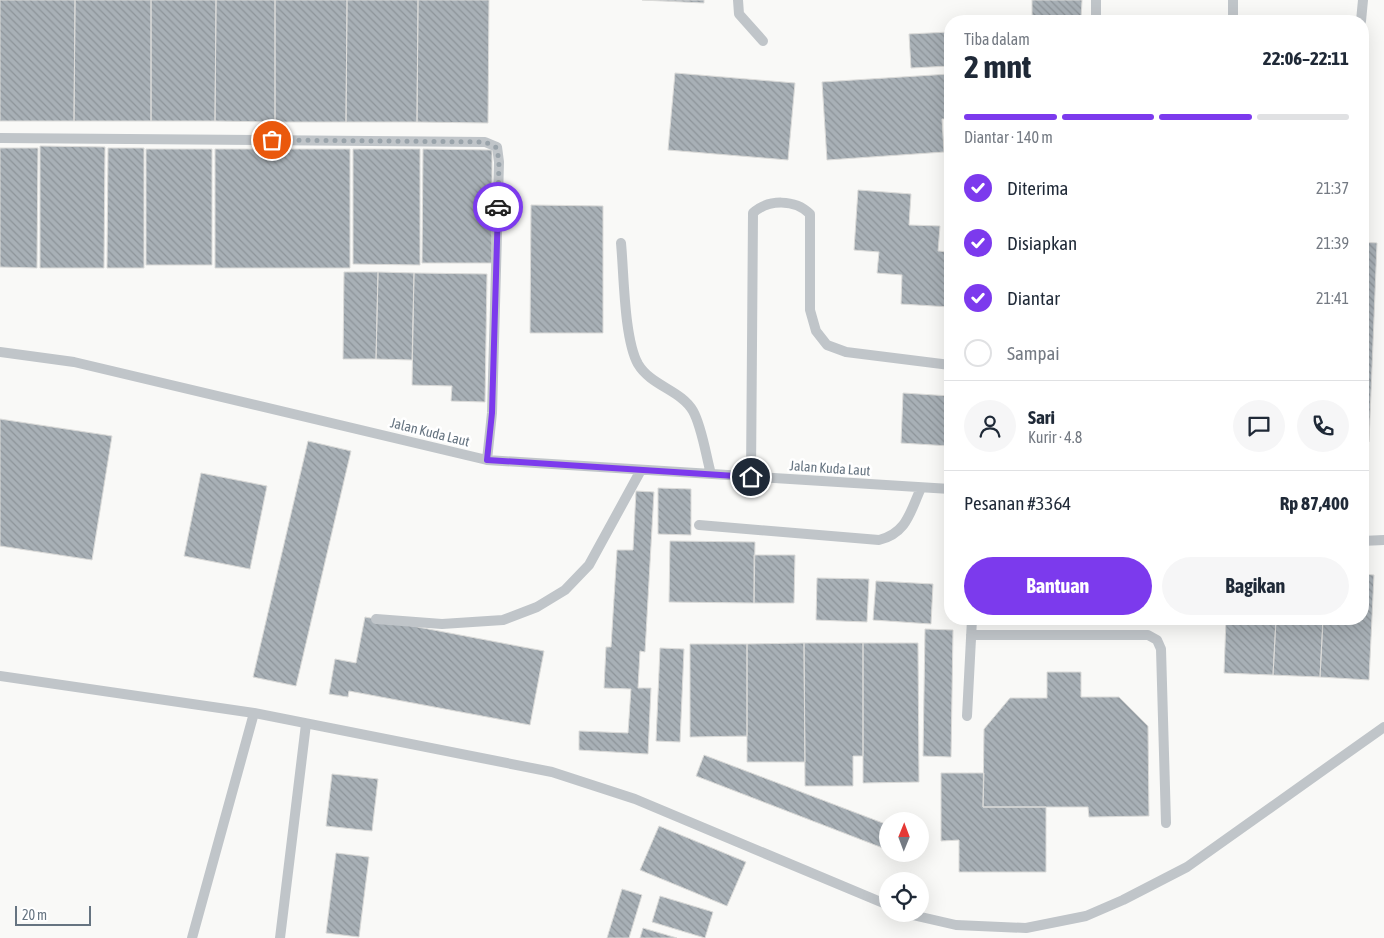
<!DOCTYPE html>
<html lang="id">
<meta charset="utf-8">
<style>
:root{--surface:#fff;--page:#f6f6f7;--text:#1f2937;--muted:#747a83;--line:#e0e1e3;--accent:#7c3aed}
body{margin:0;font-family:"Asap Condensed",sans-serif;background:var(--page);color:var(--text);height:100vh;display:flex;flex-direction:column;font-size:19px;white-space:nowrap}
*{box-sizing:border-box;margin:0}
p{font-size:16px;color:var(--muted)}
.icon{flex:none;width:28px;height:28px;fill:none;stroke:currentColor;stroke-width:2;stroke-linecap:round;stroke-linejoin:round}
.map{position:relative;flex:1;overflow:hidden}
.drawer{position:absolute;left:944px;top:15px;width:425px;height:610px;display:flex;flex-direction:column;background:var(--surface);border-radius:20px;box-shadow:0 5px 20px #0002}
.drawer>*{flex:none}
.needle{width:32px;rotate:1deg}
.buttons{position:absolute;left:879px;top:812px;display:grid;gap:10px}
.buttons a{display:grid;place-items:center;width:50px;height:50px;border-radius:50%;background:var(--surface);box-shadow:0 5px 20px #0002;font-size:25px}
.scale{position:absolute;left:15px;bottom:12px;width:76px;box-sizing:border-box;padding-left:5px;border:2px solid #667481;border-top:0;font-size:14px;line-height:18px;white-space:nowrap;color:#667481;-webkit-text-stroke:4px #fff;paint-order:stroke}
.pin{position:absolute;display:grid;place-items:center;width:42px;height:42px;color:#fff;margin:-21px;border:2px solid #fff;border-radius:50%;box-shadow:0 1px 5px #0007}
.courier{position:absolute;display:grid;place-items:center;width:50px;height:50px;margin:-25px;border:4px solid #7c3aed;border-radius:50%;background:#fff;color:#222;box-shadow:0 1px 6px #0007}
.summary em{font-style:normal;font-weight:700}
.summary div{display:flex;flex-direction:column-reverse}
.summary{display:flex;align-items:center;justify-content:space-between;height:85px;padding:0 20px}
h1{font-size:32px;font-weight:700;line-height:38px}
.bar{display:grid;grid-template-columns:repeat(4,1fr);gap:8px 5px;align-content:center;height:60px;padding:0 20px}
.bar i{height:6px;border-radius:4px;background:var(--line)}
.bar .on{background:var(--accent)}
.bar p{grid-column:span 4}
.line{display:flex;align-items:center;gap:12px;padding:0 20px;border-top:1px solid var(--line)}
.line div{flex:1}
.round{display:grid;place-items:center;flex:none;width:52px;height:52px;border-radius:26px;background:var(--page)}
ol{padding:0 20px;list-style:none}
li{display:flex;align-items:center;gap:15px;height:55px}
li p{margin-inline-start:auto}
li .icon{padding:5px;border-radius:50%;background:var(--accent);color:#fff;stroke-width:4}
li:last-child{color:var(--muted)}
li i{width:28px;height:28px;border:2px solid var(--line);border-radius:50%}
.primary-button{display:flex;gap:10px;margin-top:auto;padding:10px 20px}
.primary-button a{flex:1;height:58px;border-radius:30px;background:var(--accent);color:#fff;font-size:20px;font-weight:700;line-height:58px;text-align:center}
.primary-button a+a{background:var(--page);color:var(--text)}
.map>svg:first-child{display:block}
</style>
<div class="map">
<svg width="1384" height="938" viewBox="0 0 1384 938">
<defs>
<pattern id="building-back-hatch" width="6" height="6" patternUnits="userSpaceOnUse" patternTransform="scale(1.25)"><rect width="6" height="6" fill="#a8b0b6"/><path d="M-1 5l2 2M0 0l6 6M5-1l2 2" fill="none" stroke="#8d9499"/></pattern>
</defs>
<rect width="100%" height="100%" fill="#f9f9f7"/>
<path fill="url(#building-back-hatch)" stroke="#dbdbd9" d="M0 0H75L74 121H0Z
M75 0H151V121H74Z
M151 0H216L215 121H151Z
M216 0H275V122L215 121Z
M275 0H347L346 122H275Z
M347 0H418L417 122H346Z
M418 0H489L488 123 417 122Z
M642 0H704V3Z
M1032 0H1082L1081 21H1032Z
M950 32V66L911 68 909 34Z
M675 73 795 83 788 160 668 150Z
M950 74V119H942L944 152 827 160 822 82Z
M40 146 105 147 104 268H40Z
M0 148H38L37 268 0 267Z
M108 148H144V268H107Z
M146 149H212V265H146Z
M215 149H350V268H215Z
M353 149H420V265L353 264Z
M423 149 492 150V263H422Z
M858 190 911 194 909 225 940 226 938 251 950 252V307L901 304 902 275 877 273 879 252 854 250Z
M531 205 603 206V333H530Z
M1362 242 1377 243 1369 442H1362Z
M344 272H378L376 359H343Z
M378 272 414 273 412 360 376 359Z
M414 273 487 274 485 402 451 401 452 386 412 385Z
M903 393 950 396V446L901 443Z
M0 419 112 436 92 560 0 546Z
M308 441 351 451 296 686 253 677Z
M201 473 267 486 250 569 184 556Z
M658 488 691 489V535L658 534Z
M636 491 654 492 645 652 640 651 638 688H651L648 754 579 750V731L628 733 631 689 604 688 606 647H611L617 550H633Z
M670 541 755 542 754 603 669 602Z
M754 555H795L794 603H754Z
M1362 574 1374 575 1369 680 1320 677 1323 619H1362Z
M817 578 869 579 867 622 816 620Z
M876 581 933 584 931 624 873 620Z
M365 617 544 651 530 725 349 691 348 697 329 694 335 659 356 663Z
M1226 619H1276L1273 675 1224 673Z
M1276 619H1323L1320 677 1273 675Z
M925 629 953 630 951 757 923 756Z
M804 643 805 762H747V644Z
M804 643H863V756H853V786H805Z
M863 643H918L919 782 863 783Z
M690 644H747V736L690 737Z
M660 648 684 649 680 742 656 741Z
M1047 672H1081V697H1119L1148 726 1149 816 1089 817 1088 807H983L984 729 1010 698H1047Z
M704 755 888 825V850L696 776Z
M941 773H984L983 807H1046V872H959V840L941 841Z
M332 774 378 779 372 831 326 826Z
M659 826 746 862 727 906 640 870Z
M336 853 369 857 359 937 326 933Z
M622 889 642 895 629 938H607Z
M660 896 713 912 705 938 652 922Z
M643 928 677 938H640Z"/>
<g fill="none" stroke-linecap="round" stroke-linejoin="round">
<path stroke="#c0c5c9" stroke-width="10" d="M738 0 739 14 763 41
M1096 21V0
M1233 21V0
M1361 21 1363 0
M0 138 485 142 497 147 499 162 492 413 487 460
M621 243C624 274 624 339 638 364 651 386 681 390 693 411 702 427 706 456 711 474
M0 352 74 362 487 460 950 489
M751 477 753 213C768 199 795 199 810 214V310L816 331 827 345 846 352 950 365
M699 525 879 540C907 533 910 512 921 488
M1362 541 1384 540
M376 619 442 624 503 620 537 607 565 590 589 565 641 470
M971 635H1148L1157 640 1161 649 1166 823
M0 676 254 713 552 772 635 799 888 905
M967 716 972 619
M908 914 956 925 1026 928 1086 916 1123 900 1187 867 1384 727
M192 938 254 713
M280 938 306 724"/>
</g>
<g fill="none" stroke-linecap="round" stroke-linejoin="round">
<path stroke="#99a3aa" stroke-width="5" stroke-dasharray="0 9" d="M272 140 485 142 497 148 499 162 498 207"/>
<path stroke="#7c3aed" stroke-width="6" d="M498 207 492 413 487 460 751 477"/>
</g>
<g text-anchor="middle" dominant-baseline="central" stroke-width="5" stroke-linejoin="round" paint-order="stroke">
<g font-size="14" fill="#667481" stroke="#fff">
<text transform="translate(430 432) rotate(14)">Jalan Kuda Laut</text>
<text transform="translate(830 468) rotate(4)">Jalan Kuda Laut</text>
</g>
</g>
</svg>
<div class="buttons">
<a><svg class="needle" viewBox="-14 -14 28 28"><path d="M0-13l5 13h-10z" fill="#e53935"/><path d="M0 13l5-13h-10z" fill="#747a83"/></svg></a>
<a><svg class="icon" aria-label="locate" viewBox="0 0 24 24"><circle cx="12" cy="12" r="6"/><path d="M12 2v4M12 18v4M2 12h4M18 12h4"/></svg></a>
</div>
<div class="scale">20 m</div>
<div class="pin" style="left:272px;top:140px;background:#ea580c"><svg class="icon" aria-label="bag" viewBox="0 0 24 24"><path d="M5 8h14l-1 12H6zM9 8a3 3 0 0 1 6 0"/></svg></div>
<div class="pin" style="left:751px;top:477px;background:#1f2937"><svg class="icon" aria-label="home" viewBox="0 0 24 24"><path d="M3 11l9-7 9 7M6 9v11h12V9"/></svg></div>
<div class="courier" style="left:498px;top:207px"><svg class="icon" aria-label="car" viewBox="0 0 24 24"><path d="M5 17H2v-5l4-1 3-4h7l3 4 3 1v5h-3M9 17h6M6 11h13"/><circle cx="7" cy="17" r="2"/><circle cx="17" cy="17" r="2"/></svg></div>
<section class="drawer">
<div class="summary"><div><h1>2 mnt</h1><p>Tiba dalam</p></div><em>22:06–22:11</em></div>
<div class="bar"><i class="on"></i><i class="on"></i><i class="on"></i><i></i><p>Diantar · 140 m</p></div>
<ol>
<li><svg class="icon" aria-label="check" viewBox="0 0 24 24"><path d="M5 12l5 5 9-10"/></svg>Diterima<p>21:37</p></li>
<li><svg class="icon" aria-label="check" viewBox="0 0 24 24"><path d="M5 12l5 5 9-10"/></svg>Disiapkan<p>21:39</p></li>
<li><svg class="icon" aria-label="check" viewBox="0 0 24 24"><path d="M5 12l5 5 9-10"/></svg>Diantar<p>21:41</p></li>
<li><i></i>Sampai</li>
</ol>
<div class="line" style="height:90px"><a class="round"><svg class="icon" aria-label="person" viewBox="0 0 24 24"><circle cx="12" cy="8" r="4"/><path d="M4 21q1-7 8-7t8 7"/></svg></a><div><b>Sari</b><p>Kurir · 4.8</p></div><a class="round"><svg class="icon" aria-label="chat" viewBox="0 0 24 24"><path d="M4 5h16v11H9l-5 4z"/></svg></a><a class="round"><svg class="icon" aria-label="phone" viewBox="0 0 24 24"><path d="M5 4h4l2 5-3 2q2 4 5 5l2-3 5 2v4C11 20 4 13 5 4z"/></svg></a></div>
<div class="line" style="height:65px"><div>Pesanan #3364</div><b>Rp 87,400</b></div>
<div class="primary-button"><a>Bantuan</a><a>Bagikan</a></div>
</section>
</div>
